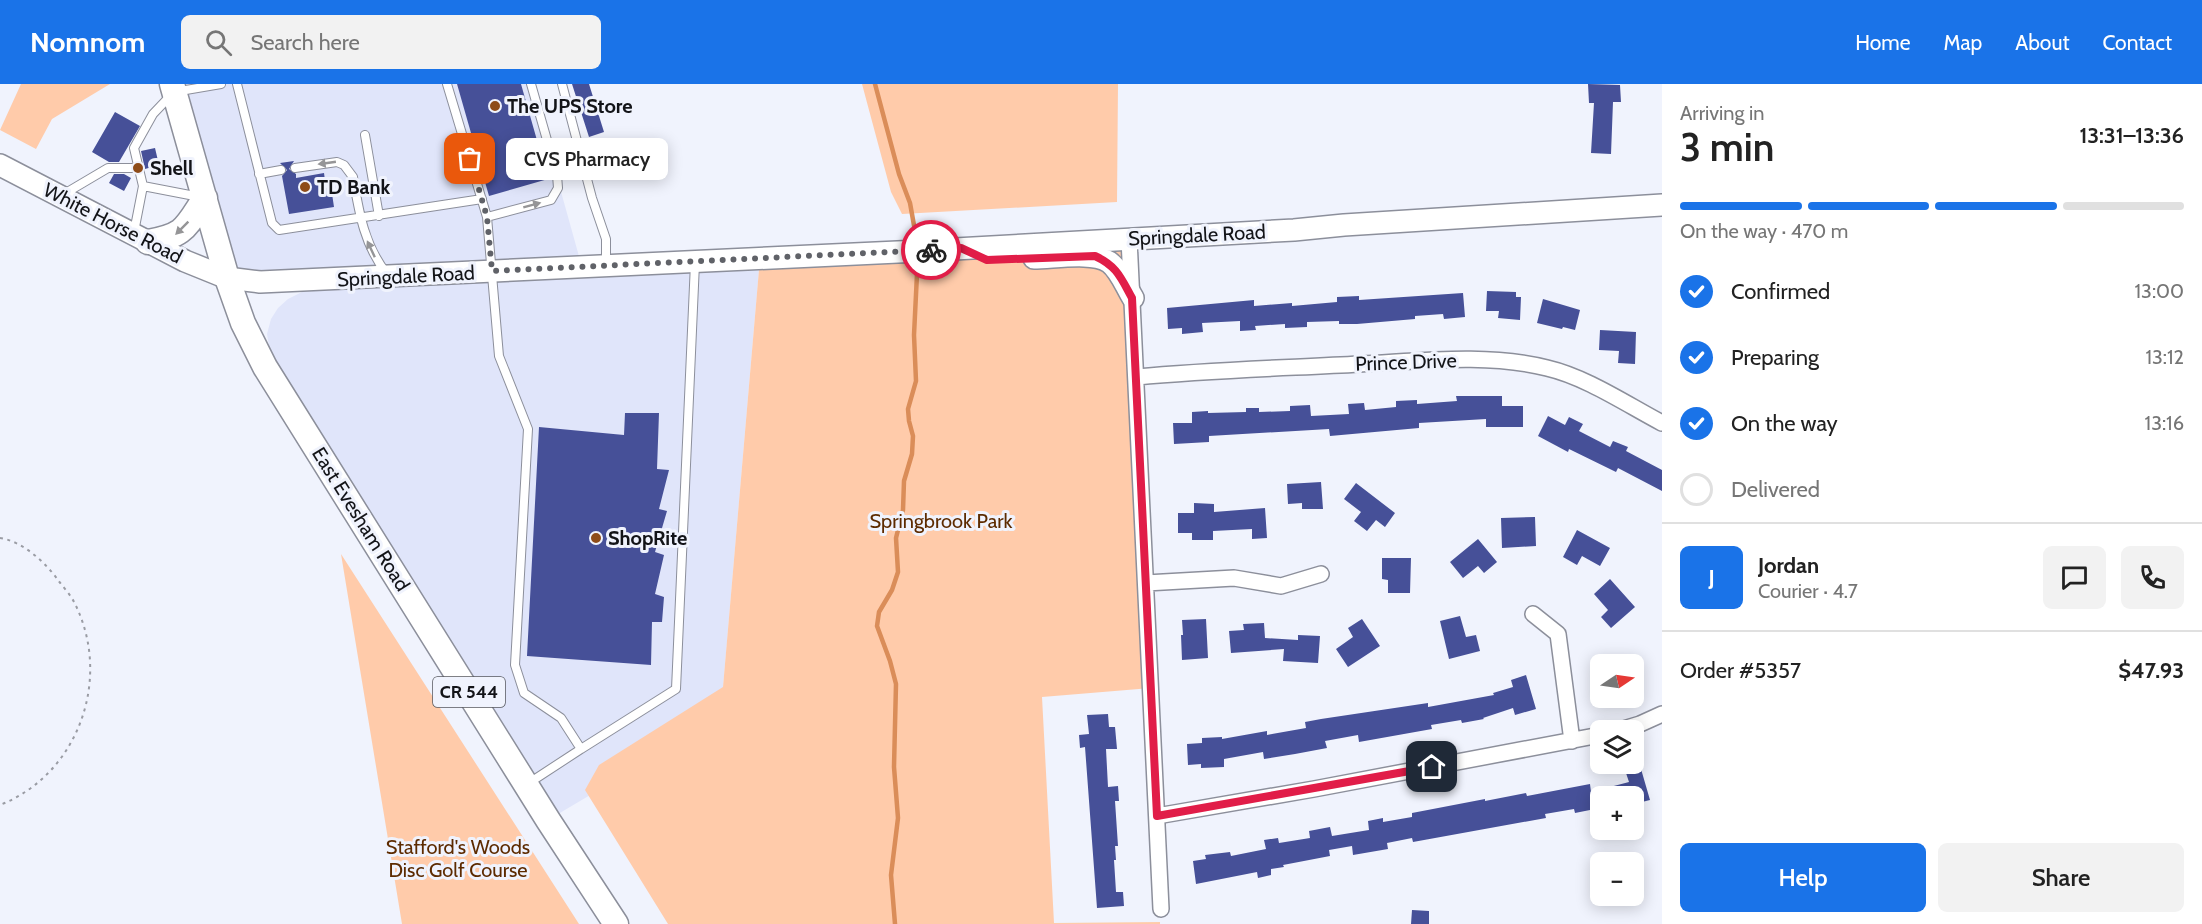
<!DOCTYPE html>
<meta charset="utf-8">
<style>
:root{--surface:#fff;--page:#f2f2f2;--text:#222;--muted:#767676;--line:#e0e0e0;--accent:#1a73e8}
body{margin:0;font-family:Cabin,sans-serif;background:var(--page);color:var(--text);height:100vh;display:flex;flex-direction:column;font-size:22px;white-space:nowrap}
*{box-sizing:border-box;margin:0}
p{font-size:20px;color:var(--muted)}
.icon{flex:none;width:33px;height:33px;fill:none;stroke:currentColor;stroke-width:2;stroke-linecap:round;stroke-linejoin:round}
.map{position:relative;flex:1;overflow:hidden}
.panel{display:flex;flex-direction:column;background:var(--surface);width:540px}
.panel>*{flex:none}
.needle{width:39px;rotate:77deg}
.fabs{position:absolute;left:1590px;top:570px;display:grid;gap:12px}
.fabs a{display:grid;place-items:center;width:54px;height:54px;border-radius:9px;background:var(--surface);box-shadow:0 3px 15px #0003;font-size:30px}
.pin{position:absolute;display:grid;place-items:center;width:51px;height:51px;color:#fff;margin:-26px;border-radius:12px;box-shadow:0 3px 9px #0006}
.courier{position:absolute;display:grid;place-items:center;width:60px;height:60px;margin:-30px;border:4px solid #e11d48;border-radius:50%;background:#fff;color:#222;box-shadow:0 2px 8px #0007}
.bubble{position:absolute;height:42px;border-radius:9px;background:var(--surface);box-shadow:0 3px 15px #0003;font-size:20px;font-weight:600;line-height:42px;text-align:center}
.headline em{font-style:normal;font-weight:600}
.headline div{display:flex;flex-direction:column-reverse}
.headline{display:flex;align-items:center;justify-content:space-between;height:102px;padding:0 18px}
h1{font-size:39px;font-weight:600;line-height:45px}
.bar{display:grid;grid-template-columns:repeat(4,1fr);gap:9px 6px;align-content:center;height:72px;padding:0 18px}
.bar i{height:8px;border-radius:4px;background:var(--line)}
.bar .current{background:var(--accent)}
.bar p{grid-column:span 4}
.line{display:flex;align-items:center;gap:15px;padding:0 18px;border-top:2px solid var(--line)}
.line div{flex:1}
.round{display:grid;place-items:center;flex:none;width:63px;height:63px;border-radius:9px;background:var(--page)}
ol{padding:0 18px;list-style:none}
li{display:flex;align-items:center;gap:18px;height:66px}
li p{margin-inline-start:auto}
li .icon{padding:6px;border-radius:50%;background:var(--accent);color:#fff;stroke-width:4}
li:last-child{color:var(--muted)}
li i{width:33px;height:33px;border:3px solid var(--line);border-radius:50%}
.button{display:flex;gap:12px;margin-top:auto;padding:12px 18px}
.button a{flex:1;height:69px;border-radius:9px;background:var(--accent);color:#fff;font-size:24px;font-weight:600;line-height:69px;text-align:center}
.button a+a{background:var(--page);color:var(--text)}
header{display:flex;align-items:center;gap:36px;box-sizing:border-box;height:84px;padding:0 30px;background:var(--accent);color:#fff}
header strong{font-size:28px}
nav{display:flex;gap:33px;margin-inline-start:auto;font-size:21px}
.search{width:420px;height:54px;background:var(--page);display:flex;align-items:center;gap:15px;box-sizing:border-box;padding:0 21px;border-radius:9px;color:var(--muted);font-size:22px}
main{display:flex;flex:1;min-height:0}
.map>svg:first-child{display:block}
</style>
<header>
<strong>Nomnom</strong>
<div class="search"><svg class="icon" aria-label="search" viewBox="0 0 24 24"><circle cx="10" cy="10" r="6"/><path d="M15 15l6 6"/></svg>Search here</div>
<nav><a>Home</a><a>Map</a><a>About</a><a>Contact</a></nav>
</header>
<main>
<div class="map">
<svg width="1662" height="840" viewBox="0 0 1662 840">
<rect width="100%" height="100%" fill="#f0f3fd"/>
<path fill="#e0e5fa" d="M172 0H531L582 183 760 174 723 603 737 624 548 736 275 298 267 250 271 235 278 224 288 215 322 198 227 194Z"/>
<path fill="#ffcbaa" d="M21 0H110L52 35 36 65 0 46Z
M862 0H1118L1117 118 902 130 891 108Z
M1129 155 1151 604 1042 613 1054 839 1160 838V840H668L585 706 599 681 723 603 760 174Z
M341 470 579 840H402Z"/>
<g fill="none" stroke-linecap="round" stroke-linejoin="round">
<path stroke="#da8d59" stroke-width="4.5" d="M875 0 899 90 910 119 915 147
M895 840 891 791 898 734 894 683 896 600 890 577 877 542 879 528 892 506 898 488 896 454 903 426 904 397 912 370 913 352 909 337 908 325 916 297 914 251 917 190"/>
</g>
<path fill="#465098" d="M457 0H521L548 95 489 112Z
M572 0H589L604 48 589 53Z
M1588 0 1620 1 1621 18H1613L1611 70 1591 69 1594 19H1589Z
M115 28 140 42 119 78H109L92 68Z
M155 64 159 81 145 85 141 67Z
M294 77 289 85 296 90V94L324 89 326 104 331 103 334 123 289 130 282 92 287 86 280 79Z
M114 90H124L131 94 124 107 109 99Z
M1487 207 1516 208V213H1521L1520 236 1498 234 1499 227H1486Z
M1463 209 1465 233 1444 235 1443 230 1415 232V235L1357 240H1339V237L1307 238V243L1285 244V240L1255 242 1256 246 1240 247V237L1202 239 1203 248 1182 250V244L1168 245 1167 224 1254 216V222L1292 219V222L1337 218V213L1359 212V216Z
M1543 215 1580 226 1575 246 1563 243 1562 245 1537 239Z
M1600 246 1636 248 1635 280 1618 279 1619 267 1599 266Z
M1456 312H1502V322H1523V343H1486V335L1419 339V344L1330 352 1329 345 1209 352V358L1174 360 1173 339H1192V328L1208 327V329L1246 328V324H1259V328L1290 327V322L1310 321 1311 332 1349 330 1348 320 1364 319 1365 326 1396 323V317L1417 316V320L1457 317Z
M625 329H659L657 385 669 386 659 425 667 427 655 468 664 471 655 510 664 513 662 538H652L651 581 527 572 539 343 624 351Z
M1548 332 1565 341 1569 333 1583 340 1579 347 1610 363 1613 357 1628 363 1626 367 1662 386V407L1618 384 1616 388 1569 365 1568 368 1538 352Z
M1321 398 1323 425H1302V419L1288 420 1287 400Z
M1356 399 1395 429 1385 443 1376 436 1367 447 1354 437 1361 428 1344 415Z
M1194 419 1214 420V428L1265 424 1267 454 1252 455V445L1213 447V456H1192V449H1178V429H1194Z
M1535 433 1536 462 1502 464 1501 434Z
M1577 446 1610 464 1600 482 1582 472 1577 481 1563 473Z
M1478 455 1497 478 1484 489 1478 482 1463 494 1450 478Z
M1382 474H1411L1410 509H1388V496L1382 495Z
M1610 495 1635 523 1611 544 1601 533 1608 526 1594 510Z
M1460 532 1466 553 1476 551 1480 567 1449 575 1440 537Z
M1206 535 1208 574 1182 576 1181 551H1183L1182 536Z
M1362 535 1380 562 1348 583 1336 565 1353 553 1348 544Z
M1264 539 1265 554 1298 556V551L1320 552 1318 579 1283 577 1284 565 1231 569 1229 547 1244 546 1243 540Z
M1526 591 1536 625 1515 631 1513 624 1483 634 1484 635 1462 639 1461 636 1431 641 1432 645 1359 658 1358 651 1325 657 1327 664 1295 670 1264 675 1263 668 1224 675V683L1201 684V680L1188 681 1187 660 1202 659V654L1222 653V655L1267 647V651L1272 650 1306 644 1305 638 1321 635 1428 619V623L1494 611 1493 609 1513 603 1511 596Z
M1108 630 1109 643H1115L1117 665H1106L1108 703 1118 702 1119 717H1115L1118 762H1115L1116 776H1114L1116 808H1123L1124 822 1097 824 1085 663 1080 664 1079 651 1089 650 1087 631Z
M1641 685 1650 716 1634 720V712H1592L1595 725 1575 729 1574 725 1545 730 1546 734 1413 758 1412 754 1387 759 1388 765 1353 771 1352 762 1329 766 1330 772 1283 781 1284 783 1271 785V791L1258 794 1257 788 1196 800 1193 777 1206 775 1205 771 1230 768 1231 772 1266 765 1264 756 1278 754 1279 759 1310 754 1309 747 1330 743 1332 752 1369 746 1368 737 1383 734V738L1412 733V729L1485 715V717L1526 709 1527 712 1590 700 1591 708 1629 698 1626 689Z
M1412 826 1429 827V840H1411Z"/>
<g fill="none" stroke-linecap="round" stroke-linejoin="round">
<g stroke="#8c8f9b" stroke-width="10">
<path id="service" d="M237 0 272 139 279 146 482 115
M447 0 487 133 499 272 528 345 515 581 524 609 561 634 581 665 529 699
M562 0 592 114 606 155V180
M365 51 379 132
M295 84 337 78 344 81 353 93C359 128 364 161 387 190
M259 90 281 86
M64 110 108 84H139
M200 113 143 102 134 64 153 30 174 8 221 0
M487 133 551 116 558 104 557 91 531 0
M134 148 143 102
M581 665 676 605 695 179"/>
</g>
<g stroke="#8c8f9b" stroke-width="18">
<path id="minor" d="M1129 155 1161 825
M1137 293C1211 286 1286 284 1360 280 1422 277 1487 269 1547 284 1586 293 1626 320 1662 339
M1146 499 1234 494 1281 502 1321 490
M1533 530 1558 550 1572 657
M1620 646 1640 640 1662 630
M1157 732 1314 705 1600 651"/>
</g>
<g stroke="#8c8f9b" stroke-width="24">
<path id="secondary" d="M0 81 185 177 227 194 260 198 919 167 1294 146 1344 141 1662 121
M1034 174C1054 174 1093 167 1109 178 1120 186 1126 203 1133 214"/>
</g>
<g stroke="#8c8f9b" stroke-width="27">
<path id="primary" d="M172 0 227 194 243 239 265 283 548 736 616 840
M148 158C186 151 185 144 205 114"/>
</g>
<path stroke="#9a9ca4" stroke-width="2" stroke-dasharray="3 4.5" stroke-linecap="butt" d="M0 454C22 457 45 478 58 496 63 503 70 510 74 518 113 593 79 690 0 721"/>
<use href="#service" stroke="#fff" stroke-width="8"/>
<use href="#minor" stroke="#fff" stroke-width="15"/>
<use href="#secondary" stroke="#fff" stroke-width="21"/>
<use href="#primary" stroke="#fff" stroke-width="24"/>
</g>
<defs><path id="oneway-solid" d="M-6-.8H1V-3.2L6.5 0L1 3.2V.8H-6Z" transform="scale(1.5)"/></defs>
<g fill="#959597">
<use href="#oneway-solid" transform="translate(327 79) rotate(172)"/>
<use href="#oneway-solid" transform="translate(532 121) rotate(-15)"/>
<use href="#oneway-solid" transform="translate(182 144) rotate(135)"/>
<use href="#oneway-solid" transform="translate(371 165) rotate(-115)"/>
</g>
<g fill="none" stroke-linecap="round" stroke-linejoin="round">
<path stroke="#606268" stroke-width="6" stroke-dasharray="0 10.8" d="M470 75 487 133 492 187 931 166"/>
<path stroke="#e11d48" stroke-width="8" d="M931 166 961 164 987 176 1095 172C1117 182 1121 194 1132 214L1157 732 1432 683"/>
</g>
<g fill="#8e4c19" stroke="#f0f3fd" stroke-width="2">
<circle cx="495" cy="22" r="6"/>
<circle cx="138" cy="84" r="6"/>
<circle cx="305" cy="103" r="6"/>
<circle cx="596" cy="454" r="6"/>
</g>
<g text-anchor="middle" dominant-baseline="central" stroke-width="6" stroke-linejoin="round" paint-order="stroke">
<rect fill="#f0f3fd" stroke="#55575d" stroke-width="1.5" x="433" y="593" width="72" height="30" rx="4.5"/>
<g font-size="18" font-weight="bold" fill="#131418">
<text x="469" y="608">CR 544</text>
</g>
<g font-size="20" font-weight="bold" fill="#131418" stroke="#f0f3fd" text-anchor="start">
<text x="507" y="22">The UPS Store</text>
<text x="150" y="84">Shell</text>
<text x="317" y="103">TD Bank</text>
<text x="608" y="454">ShopRite</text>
</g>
<g font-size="20" fill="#131418" stroke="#f0f3fd">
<text transform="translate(113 139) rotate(27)">White Horse Road</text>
<text transform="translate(1197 151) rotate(-3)">Springdale Road</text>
<text transform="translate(406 192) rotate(-3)">Springdale Road</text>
<text transform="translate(1406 278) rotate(-2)">Prince Drive</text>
<text transform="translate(361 435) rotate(58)">East Evesham Road</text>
</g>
<g font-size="20" fill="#5d2b00" stroke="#f0f3fd">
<text x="941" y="437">Springbrook Park</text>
<text x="458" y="763">Stafford's Woods<tspan x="458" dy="23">Disc Golf Course</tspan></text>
</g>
</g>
</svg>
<div class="fabs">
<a><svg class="needle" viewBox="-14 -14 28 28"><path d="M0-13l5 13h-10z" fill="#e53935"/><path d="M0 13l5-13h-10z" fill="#767676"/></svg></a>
<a><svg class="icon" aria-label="layers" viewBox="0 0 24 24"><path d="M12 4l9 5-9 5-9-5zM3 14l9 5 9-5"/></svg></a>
<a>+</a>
<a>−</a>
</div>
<div class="pin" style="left:470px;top:75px;background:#ea580c"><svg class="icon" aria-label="bag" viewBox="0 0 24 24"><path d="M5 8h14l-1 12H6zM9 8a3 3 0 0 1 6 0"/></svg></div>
<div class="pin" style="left:1432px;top:683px;background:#1f2937"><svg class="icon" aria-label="home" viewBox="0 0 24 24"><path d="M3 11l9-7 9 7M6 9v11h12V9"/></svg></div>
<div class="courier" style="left:931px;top:166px"><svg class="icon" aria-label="bike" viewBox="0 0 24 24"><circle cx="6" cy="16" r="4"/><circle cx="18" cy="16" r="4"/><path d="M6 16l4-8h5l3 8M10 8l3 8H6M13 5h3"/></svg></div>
<div class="bubble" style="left:506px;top:54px;width:162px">CVS Pharmacy</div>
</div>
<section class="panel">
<div class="headline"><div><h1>3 min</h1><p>Arriving in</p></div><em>13:31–13:36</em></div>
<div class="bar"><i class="current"></i><i class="current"></i><i class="current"></i><i></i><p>On the way · 470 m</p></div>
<ol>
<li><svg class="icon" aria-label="check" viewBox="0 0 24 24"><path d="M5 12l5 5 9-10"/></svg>Confirmed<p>13:00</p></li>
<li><svg class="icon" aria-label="check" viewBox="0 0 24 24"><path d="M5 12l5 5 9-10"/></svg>Preparing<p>13:12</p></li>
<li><svg class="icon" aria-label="check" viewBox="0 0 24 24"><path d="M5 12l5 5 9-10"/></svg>On the way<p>13:16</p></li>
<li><i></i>Delivered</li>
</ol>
<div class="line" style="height:108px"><b class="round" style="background:var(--accent);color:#fff">J</b><div><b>Jordan</b><p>Courier · 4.7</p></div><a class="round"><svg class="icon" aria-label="chat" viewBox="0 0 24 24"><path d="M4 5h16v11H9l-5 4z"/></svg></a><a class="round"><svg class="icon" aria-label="phone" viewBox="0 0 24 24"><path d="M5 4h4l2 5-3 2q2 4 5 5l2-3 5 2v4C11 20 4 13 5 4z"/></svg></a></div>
<div class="line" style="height:78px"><div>Order #5357</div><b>$47.93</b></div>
<div class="button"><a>Help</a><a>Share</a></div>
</section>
</main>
